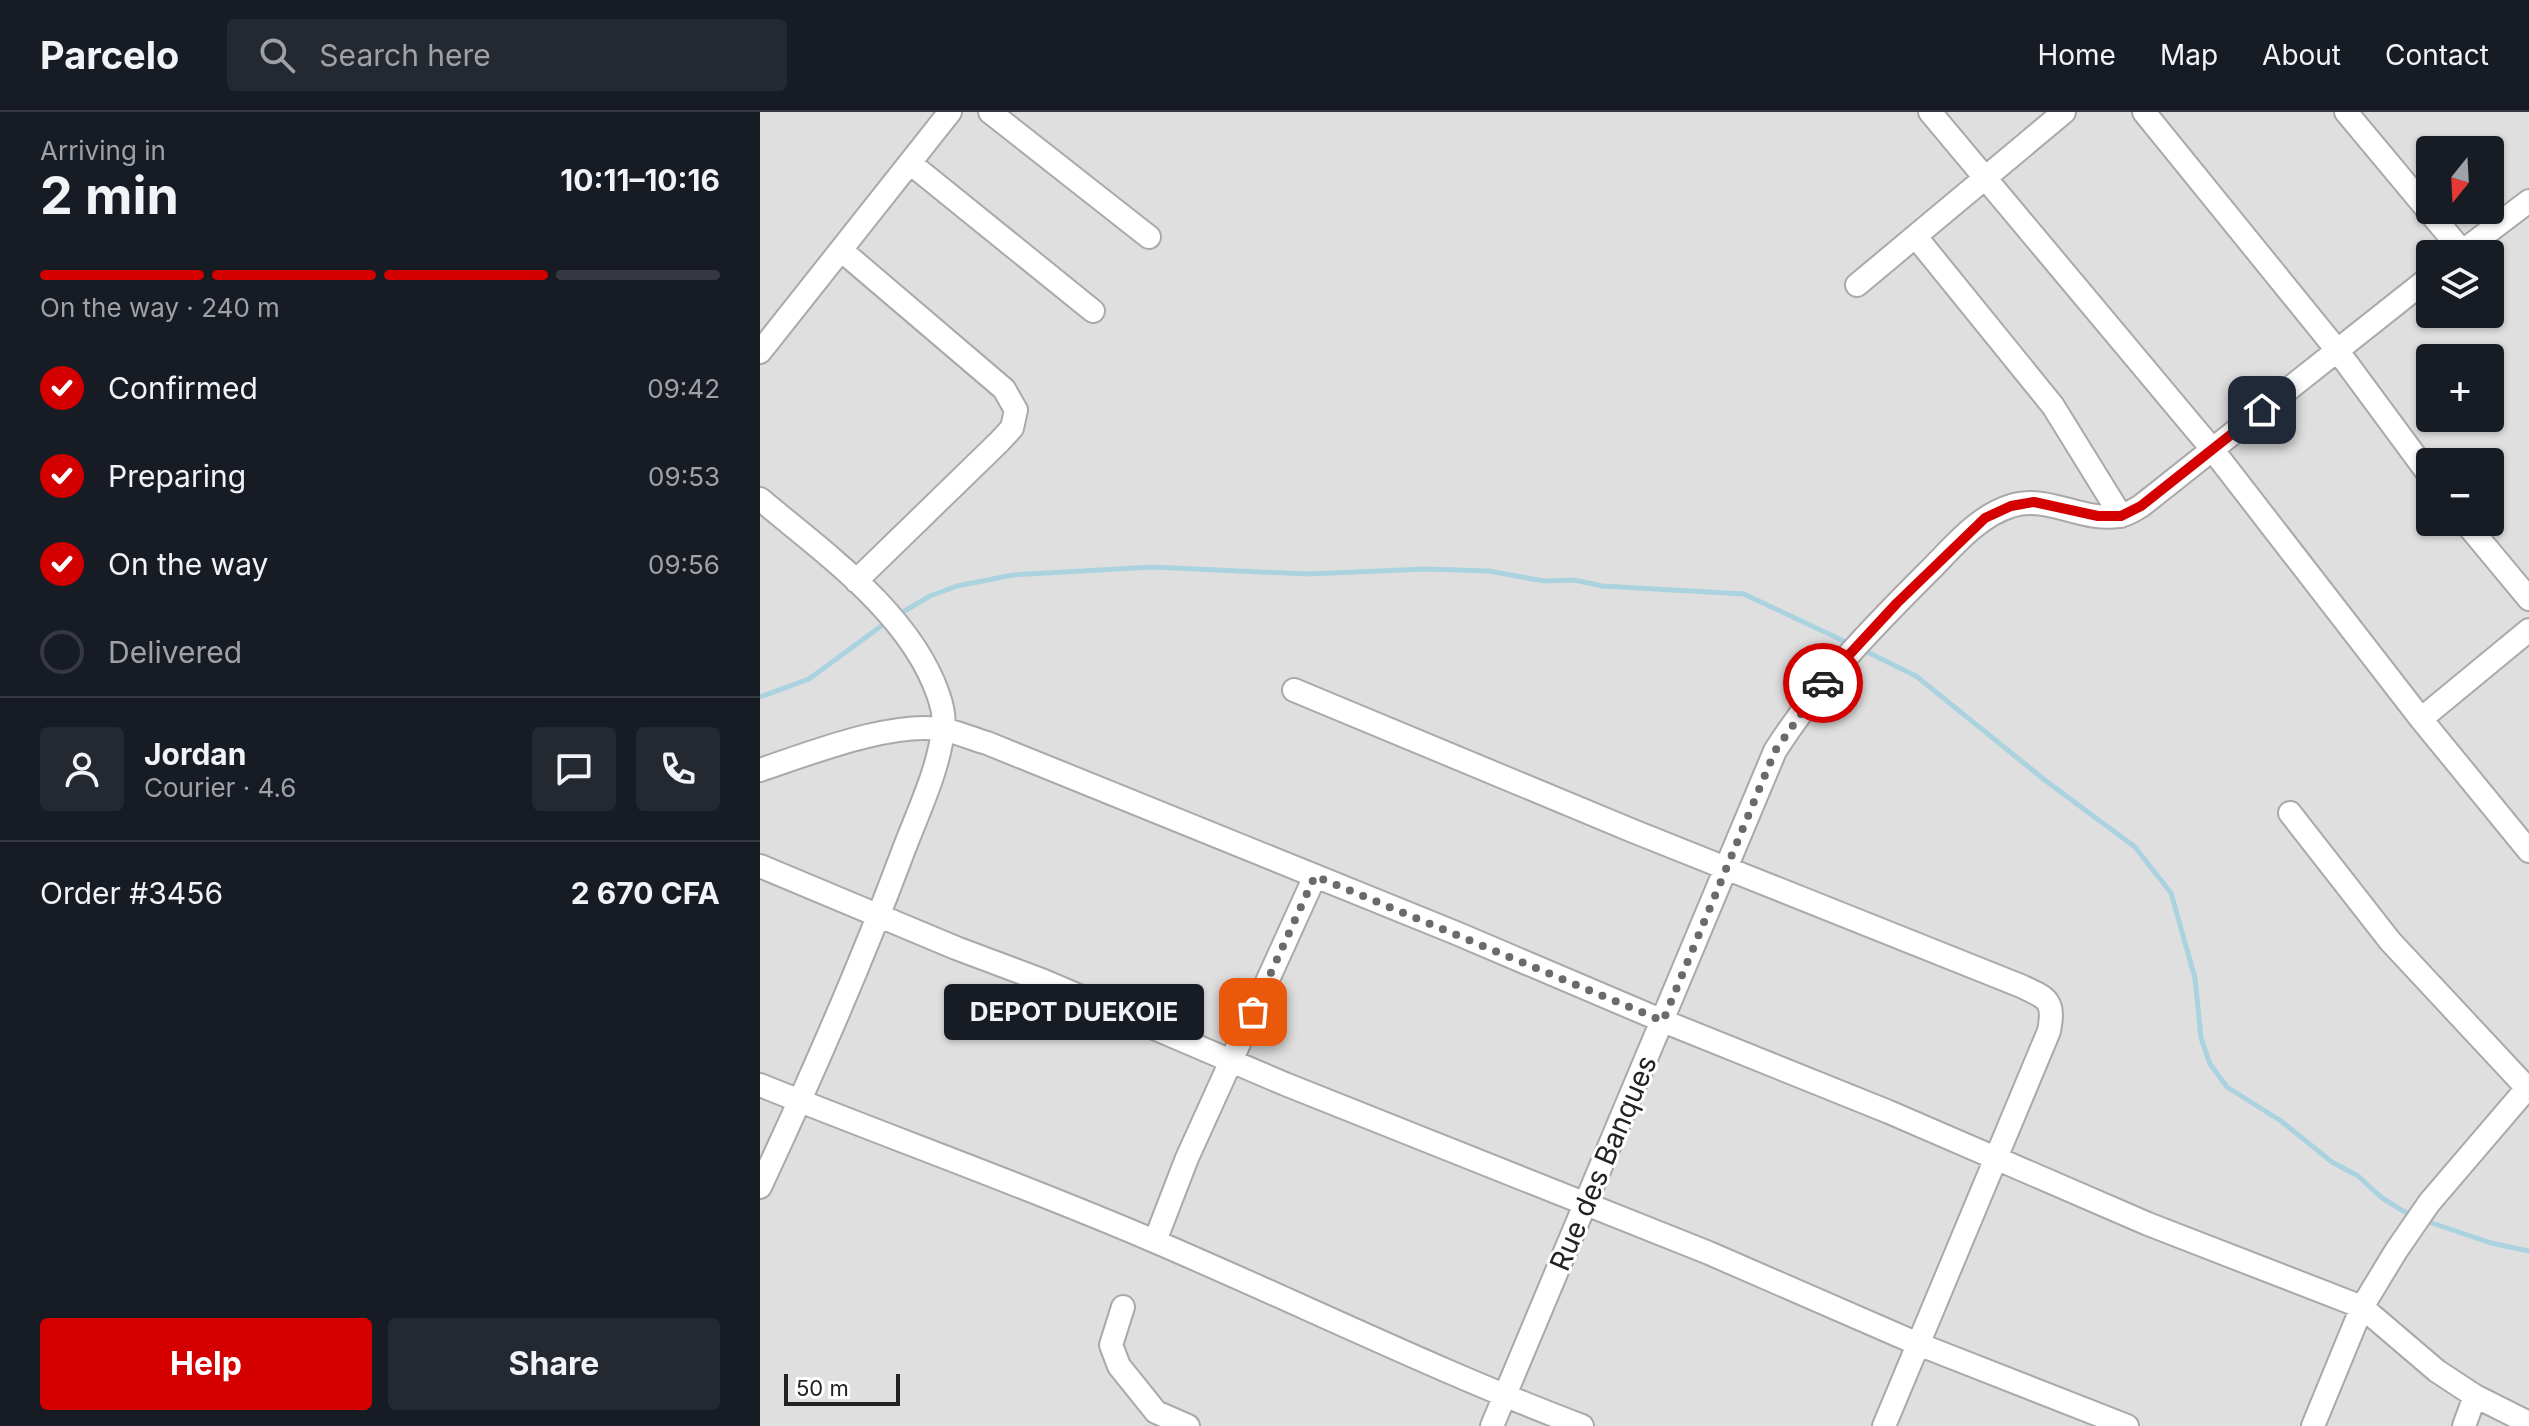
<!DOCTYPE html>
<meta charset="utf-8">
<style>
:root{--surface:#171b24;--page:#242831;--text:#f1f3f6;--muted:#9ea1a6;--line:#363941;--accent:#d40000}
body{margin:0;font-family:Inter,sans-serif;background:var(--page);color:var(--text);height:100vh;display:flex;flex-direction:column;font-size:30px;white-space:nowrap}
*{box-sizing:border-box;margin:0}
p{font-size:26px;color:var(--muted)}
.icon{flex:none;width:44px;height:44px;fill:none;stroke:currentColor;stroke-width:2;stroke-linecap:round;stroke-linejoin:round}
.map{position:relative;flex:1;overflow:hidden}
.panel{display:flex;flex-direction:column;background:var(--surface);width:760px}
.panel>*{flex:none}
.needle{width:52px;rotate:198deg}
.tools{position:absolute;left:1656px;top:24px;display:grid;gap:16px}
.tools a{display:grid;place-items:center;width:88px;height:88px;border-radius:8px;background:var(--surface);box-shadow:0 2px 6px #0004;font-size:40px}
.scale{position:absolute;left:24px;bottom:20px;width:116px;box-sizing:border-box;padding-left:8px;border:4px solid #222;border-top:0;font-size:22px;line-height:28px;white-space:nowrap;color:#222;-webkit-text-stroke:6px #fff;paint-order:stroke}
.pin{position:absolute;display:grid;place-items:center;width:68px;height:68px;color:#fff;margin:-34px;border-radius:16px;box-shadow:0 4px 12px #0006}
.courier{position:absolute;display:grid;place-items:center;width:80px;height:80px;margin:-40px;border:6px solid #d40000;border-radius:50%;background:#fff;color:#222;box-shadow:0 2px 10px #0007}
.bubble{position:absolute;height:56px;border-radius:8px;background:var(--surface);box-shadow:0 2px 6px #0004;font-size:26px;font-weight:700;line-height:56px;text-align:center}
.summary em{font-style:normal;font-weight:700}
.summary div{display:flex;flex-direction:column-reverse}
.summary{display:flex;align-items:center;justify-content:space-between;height:136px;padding:0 40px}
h1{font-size:52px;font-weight:700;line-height:60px}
.bar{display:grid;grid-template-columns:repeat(4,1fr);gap:12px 8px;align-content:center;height:96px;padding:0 40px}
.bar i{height:10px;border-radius:6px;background:var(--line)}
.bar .selected{background:var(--accent)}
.bar p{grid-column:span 4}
.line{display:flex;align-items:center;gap:20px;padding:0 40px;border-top:2px solid var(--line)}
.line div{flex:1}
.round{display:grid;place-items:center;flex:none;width:84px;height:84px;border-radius:8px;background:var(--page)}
ol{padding:0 40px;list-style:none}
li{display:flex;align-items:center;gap:24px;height:88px}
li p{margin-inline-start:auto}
li .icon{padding:8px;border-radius:50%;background:var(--accent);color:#fff;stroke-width:4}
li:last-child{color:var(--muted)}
li i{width:44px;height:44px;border:4px solid var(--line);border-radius:50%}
.primary-button{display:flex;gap:16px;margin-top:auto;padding:16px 40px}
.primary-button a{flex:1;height:92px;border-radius:8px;background:var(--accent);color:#fff;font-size:32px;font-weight:700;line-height:92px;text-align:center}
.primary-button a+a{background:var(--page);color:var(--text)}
header{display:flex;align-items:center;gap:48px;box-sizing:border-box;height:112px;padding:0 40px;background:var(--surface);border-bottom:2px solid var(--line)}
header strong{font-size:38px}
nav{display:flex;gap:44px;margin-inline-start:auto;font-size:28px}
.search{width:560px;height:72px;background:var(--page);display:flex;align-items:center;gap:20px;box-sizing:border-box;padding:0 28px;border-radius:8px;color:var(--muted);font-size:30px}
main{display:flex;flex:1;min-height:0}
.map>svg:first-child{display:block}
</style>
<header>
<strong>Parcelo</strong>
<div class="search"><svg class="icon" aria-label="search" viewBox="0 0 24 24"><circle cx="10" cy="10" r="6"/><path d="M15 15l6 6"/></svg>Search here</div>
<nav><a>Home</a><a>Map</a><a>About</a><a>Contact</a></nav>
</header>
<main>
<section class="panel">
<div class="summary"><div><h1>2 min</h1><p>Arriving in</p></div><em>10:11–10:16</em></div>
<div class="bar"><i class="selected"></i><i class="selected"></i><i class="selected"></i><i></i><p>On the way · 240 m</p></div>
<ol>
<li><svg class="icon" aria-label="check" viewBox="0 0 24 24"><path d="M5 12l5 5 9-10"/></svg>Confirmed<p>09:42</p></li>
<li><svg class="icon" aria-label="check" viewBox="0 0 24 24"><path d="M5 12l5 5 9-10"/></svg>Preparing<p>09:53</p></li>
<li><svg class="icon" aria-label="check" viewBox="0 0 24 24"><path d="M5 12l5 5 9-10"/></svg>On the way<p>09:56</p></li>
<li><i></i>Delivered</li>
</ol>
<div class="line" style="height:144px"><a class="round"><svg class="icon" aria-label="person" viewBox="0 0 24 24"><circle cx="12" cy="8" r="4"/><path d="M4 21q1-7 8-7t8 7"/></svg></a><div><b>Jordan</b><p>Courier · 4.6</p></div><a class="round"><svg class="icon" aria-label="chat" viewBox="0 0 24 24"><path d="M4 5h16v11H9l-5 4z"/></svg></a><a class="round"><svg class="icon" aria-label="phone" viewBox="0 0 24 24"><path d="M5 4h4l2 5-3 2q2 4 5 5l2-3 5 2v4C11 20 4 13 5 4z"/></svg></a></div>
<div class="line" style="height:104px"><div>Order #3456</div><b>2 670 CFA</b></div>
<div class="primary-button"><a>Help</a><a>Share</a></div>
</section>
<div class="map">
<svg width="1769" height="1314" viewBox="0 0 1769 1314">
<rect width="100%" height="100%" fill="#f2efe9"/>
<path fill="#e0dfdf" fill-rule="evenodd" d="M0 0H1769V1314H0ZM1670 38H1730V98H1670ZM1670 142H1730V202H1670ZM1670 246H1730V306H1670ZM1670 350H1730V410H1670Z"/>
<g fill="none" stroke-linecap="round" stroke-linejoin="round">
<path stroke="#aad3df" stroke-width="5" d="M136 504 170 484 197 474 253 463 392 455 548 462 666 457 729 459 784 469 814 468 842 474 984 482 1088 531
M1101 537 1156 564 1286 669 1375 735 1411 781 1435 866 1441 926 1450 952 1467 975 1521 1009 1572 1050 1598 1064 1622 1086 1653 1105
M0 585 49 567 128 509
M1666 1109 1731 1131 1769 1139"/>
<g stroke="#a9a9a9" stroke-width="26">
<path id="minor" d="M230 0 389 125
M1170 0 1452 337 1661 607 1769 739
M1384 0 1577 238 1670 364
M1586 0 1702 139
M150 51 333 199
M1156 125 1293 294 1361 404
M81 138 244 277 256 298 252 316 239 330 96 469
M1699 142 1769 89
M1097 173 1304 0
M0 240 190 0
M0 387C63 440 150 501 178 582 182 593 185 606 183 618 178 661 156 704 141 745 99 857 51 966 0 1075
M1705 410 1769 487
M534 578 873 719 1261 874C1287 886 1295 888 1289 919L1124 1314
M1661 607 1769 518
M0 658C48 642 136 607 186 618 199 621 213 627 227 631L696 821 903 909 1129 1000 1388 1112 1602 1195 1677 1259 1715 1284 1769 1311
M1530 701 1630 829 1767 976
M0 754 196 836 284 869 525 972 949 1141 1158 1232 1367 1314
M0 973C131 1026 264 1073 394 1129 537 1190 677 1259 822 1314
M395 1129 427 1046 555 764
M363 1195 351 1233 359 1254 396 1300 428 1314
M732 1314 1015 639C1058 571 1113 515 1170 458 1193 435 1218 404 1251 394 1287 382 1322 410 1359 404 1367 403 1374 398 1381 394L1670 165
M1553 1314 1602 1195 1636 1139 1669 1091 1769 974
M1704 1314 1715 1284"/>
</g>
<use href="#minor" stroke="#fff" stroke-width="22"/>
</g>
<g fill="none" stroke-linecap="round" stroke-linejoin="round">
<path stroke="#6b6a68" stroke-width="8" stroke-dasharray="0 14.4" d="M493 900 555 764 903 909 1015 639 1063 571"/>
<path stroke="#d40000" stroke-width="10" d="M1063 571 1137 491 1225 406 1251 394 1274 390 1338 404H1361L1381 394 1502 298"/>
</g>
<g text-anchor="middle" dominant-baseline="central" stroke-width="6" stroke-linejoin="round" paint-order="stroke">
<g font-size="28" fill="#222" stroke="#fff">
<text transform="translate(843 1051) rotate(-67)">Rue des Banques</text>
</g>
</g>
</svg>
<div class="tools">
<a><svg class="needle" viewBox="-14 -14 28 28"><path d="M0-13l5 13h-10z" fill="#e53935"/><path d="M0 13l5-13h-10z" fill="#9ea1a6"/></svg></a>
<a><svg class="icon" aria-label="layers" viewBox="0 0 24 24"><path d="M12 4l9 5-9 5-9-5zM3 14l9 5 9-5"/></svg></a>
<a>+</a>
<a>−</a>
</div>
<div class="scale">50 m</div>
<div class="pin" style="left:493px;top:900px;background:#ea580c"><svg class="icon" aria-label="bag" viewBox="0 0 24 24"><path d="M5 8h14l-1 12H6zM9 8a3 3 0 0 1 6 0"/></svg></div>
<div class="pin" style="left:1502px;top:298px;background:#1f2937"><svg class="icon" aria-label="home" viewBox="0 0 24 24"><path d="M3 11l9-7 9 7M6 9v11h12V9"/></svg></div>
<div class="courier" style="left:1063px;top:571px"><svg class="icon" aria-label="car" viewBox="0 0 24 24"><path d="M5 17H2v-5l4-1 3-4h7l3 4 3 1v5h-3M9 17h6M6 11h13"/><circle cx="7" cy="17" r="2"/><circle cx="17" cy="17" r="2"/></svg></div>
<div class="bubble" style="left:184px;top:872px;width:260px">DEPOT DUEKOIE</div>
</div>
</main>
